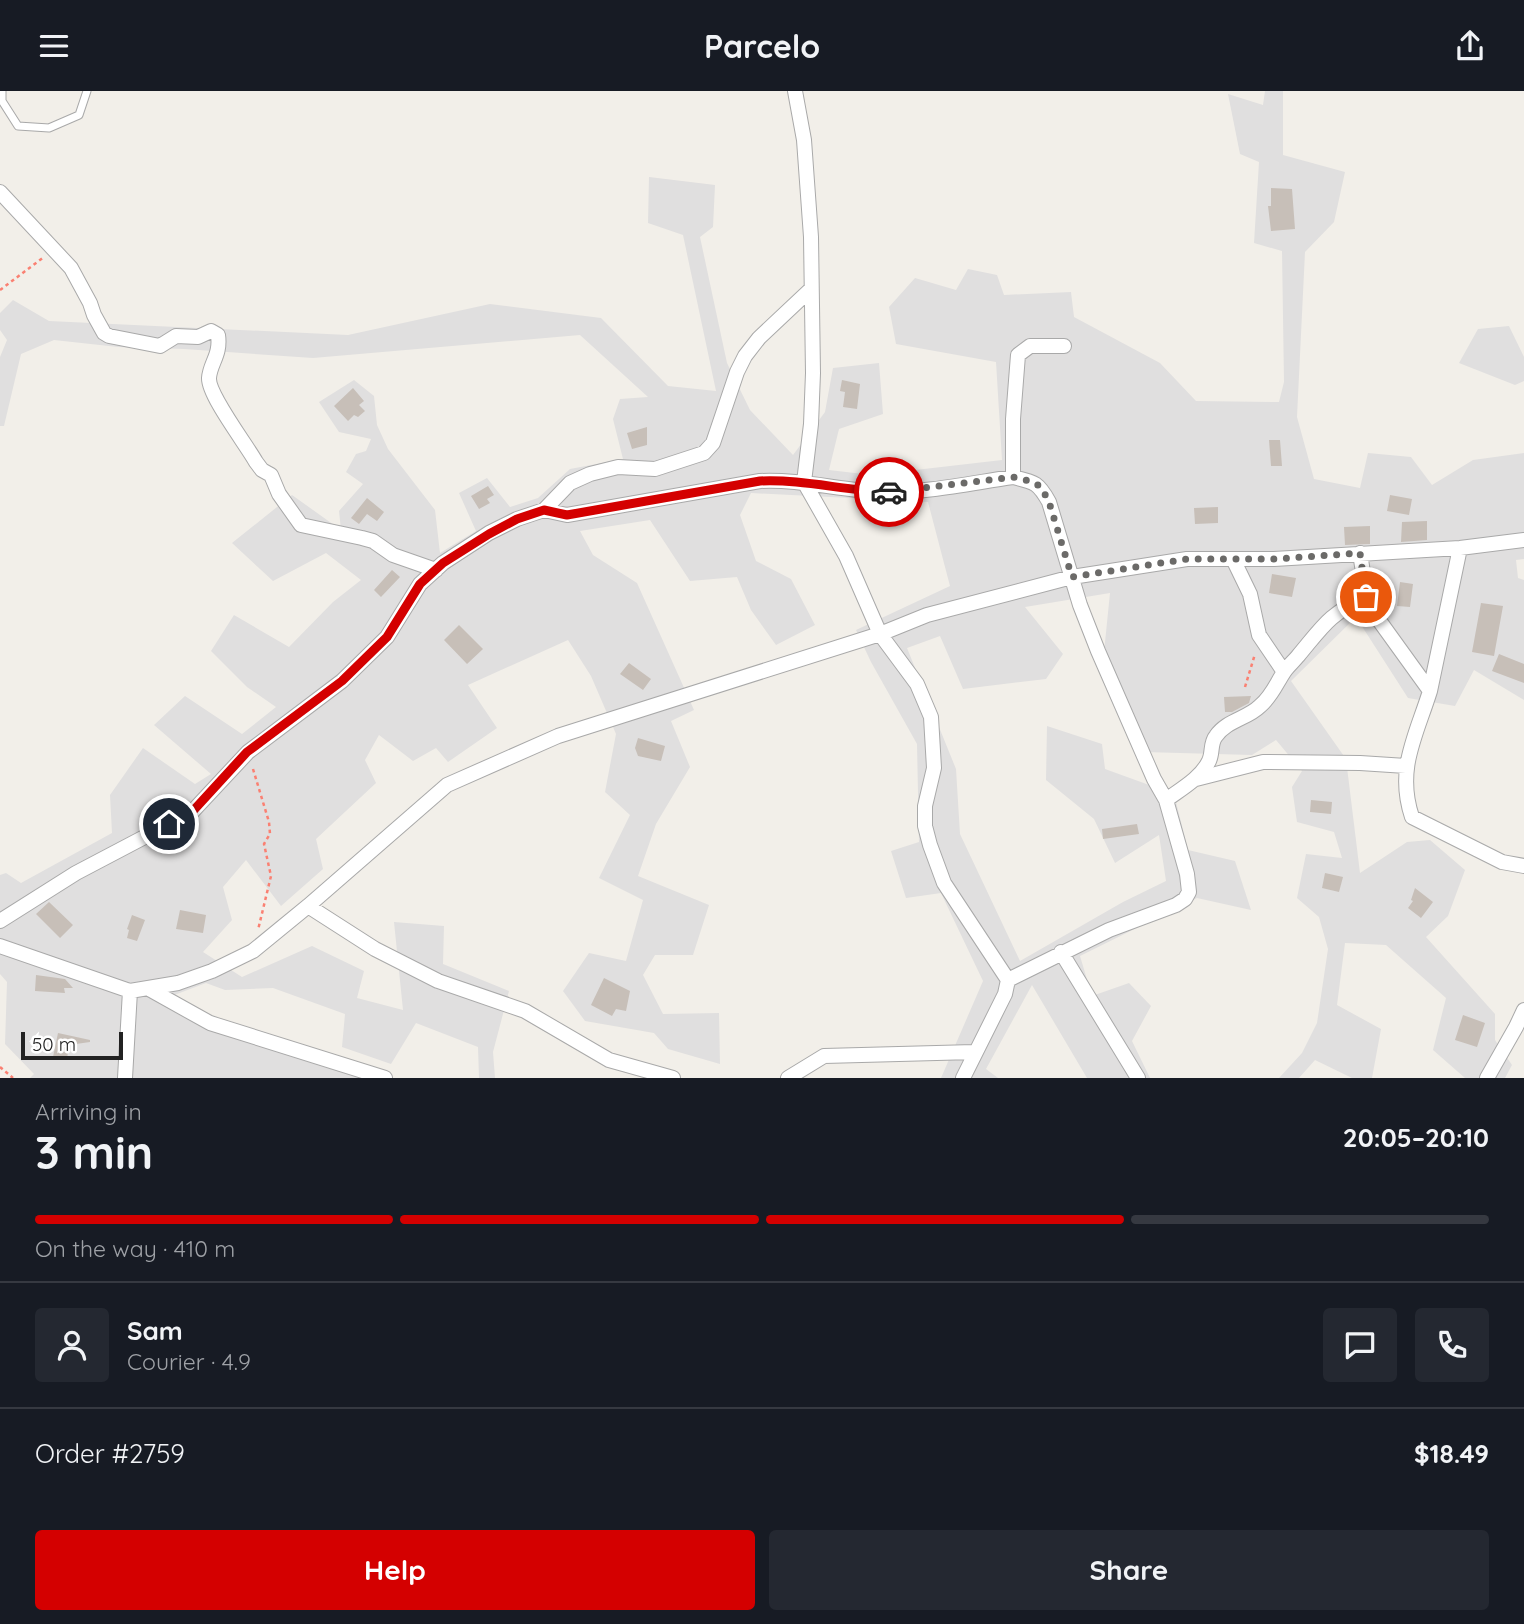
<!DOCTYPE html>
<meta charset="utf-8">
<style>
:root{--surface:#171b24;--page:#242831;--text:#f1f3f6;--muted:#9ea1a6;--line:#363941;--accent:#d40000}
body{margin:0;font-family:Quicksand,sans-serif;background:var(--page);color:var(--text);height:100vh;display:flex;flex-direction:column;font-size:26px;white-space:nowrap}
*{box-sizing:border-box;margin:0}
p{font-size:23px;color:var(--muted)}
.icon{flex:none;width:38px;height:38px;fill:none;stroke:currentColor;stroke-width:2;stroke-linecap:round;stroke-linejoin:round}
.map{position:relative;height:987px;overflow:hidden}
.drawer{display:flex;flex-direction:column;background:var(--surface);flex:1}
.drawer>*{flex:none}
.scale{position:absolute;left:21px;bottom:18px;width:102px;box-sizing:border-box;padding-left:7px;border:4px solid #222;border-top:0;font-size:19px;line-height:24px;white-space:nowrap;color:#222;-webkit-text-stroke:5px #fff;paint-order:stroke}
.pin{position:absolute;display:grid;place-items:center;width:60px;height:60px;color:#fff;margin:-30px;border:4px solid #fff;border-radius:50%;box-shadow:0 2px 7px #0007}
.courier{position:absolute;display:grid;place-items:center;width:70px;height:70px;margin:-35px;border:5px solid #d40000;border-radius:50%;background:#fff;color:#222;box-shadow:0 2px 9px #0007}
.head em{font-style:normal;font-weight:700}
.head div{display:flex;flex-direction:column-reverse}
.head{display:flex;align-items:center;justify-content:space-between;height:119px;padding:0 35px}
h1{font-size:46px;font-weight:700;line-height:52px}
.bar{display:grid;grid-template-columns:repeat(4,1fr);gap:10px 7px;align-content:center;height:84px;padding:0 35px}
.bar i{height:9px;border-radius:5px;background:var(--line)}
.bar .on{background:var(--accent)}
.bar p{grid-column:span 4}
.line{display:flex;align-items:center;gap:18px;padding:0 35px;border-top:2px solid var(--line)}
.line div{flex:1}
.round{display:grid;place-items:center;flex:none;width:74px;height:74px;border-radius:7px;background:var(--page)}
.primary-button{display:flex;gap:14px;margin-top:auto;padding:14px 35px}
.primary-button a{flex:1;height:80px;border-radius:7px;background:var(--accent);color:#fff;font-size:28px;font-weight:700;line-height:80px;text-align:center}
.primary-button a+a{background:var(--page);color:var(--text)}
header{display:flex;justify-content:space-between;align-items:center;height:91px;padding:0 35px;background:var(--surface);font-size:32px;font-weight:700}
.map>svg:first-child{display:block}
</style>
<header><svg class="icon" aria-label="menu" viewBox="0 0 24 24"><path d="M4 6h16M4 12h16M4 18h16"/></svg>Parcelo<svg class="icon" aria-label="share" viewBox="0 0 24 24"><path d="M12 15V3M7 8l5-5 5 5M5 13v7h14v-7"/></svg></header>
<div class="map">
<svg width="1524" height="987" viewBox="0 0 1524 987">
<rect width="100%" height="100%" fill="#f2efe9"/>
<path fill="#e0dfdf" d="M1265 0H1283V64L1345 81 1334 131 1305 161 1297 326 1314 388 1360 397 1368 362 1411 366 1432 394 1473 369 1524 362V468L1516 469 1518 487 1524 489V609L1474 579 1455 615 1408 607 1356 526 1291 590 1346 668 1360 782 1407 751 1430 749 1465 779 1448 825 1426 846 1495 923V949L1512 974 1505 987H1465L1433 959 1446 907 1386 854 1345 852 1337 914 1381 938 1372 987H1352L1315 969 1299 987H1279L1302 962 1317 932 1328 858 1319 826 1297 807 1306 763 1342 767 1334 741 1297 731 1292 696 1302 680 1276 649 1252 664 1144 661 1103 571 1110 502 1025 516 1063 563 1046 588 963 598 940 545 907 557 956 678 960 743 1020 870 1123 811 1166 790 1159 744 1115 772 1094 728 1046 689 1047 635 1102 653 1105 678 1174 703 1188 759 1235 770 1251 819 1197 807 1080 865 1092 905 1129 892 1151 915 1132 950 1150 987H1087L1032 894 986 978 998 987H941L983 890 941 802 906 807 891 760 919 751 917 653 871 571 856 539 950 495 928 411 751 402 740 424 756 470 791 488 815 534 776 554 751 519 737 486 690 490 650 429 580 440 593 464 637 492 694 619 671 630 690 676 656 733 638 785 709 814 693 864H655L643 884 663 923 719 922 720 973 668 958 654 942 585 930 563 900 589 862 626 870 643 809 599 787 630 724 605 701 616 643 591 585 568 549 468 594 497 637 448 671 436 657 413 670 379 644 365 669 376 692 316 748 323 778 281 815 246 769 223 796 232 829 203 861 242 886 312 855 364 880 357 907 403 919 394 831 444 835 443 873 509 900 493 961 495 987H479L478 956 416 932 391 973 342 956 345 923 273 897 225 899 206 892 161 909 375 987H30L34 983 5 953 7 891 0 883V784L6 782 21 792 112 742 110 704 143 657 195 693 211 683 154 634 185 605 242 643 276 616 247 596 211 560 234 524 289 556 333 511 361 489 326 462 273 490 232 452 292 404 341 439 339 420 363 393 346 381 356 363 366 360 371 348 339 341 319 311 354 289 374 305 377 334 388 358 435 419 440 462 476 440 459 402 487 387 510 416 538 407 570 378 623 368 613 328 620 308 648 306 580 244 313 267 184 258 118 256 54 249 21 263 4 335H0V266L7 249 0 239V222L13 209 49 230 348 244 490 213 601 227 668 295 716 300 683 144 648 132 649 86 715 94 713 136 700 146 727 272 750 319 793 364 825 321 833 277 879 272 883 323 839 338 829 379 872 384 1002 369 996 271 896 253 889 216 915 187 956 199 968 178 997 184 1004 204 1071 201 1074 226 1160 272 1196 310 1279 311 1284 291 1282 160 1254 152 1259 71 1240 63 1228 3 1263 14Z
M1509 235 1524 266V290L1515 294 1459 272 1478 238Z"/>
<path fill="#c7bfb8" d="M1271 97 1292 98 1295 138 1271 140 1268 115H1271Z
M842 289 860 293 857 318 843 316 845 301 840 300Z
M353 297 364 310 359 314 365 320 358 326 354 324 348 330 334 315Z
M647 336V354L632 358 627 342Z
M1269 349H1280L1282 375H1271Z
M488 395 494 404 487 408 490 412 479 418 471 405Z
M1390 404 1412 408 1409 424 1387 420Z
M367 407 384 421 377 430 367 423 359 433 351 427Z
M1218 416V432L1195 433 1194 417Z
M1427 430V449L1401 451 1402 431Z
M1370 435V453L1345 454 1344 436Z
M392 479 400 486 381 506 374 499Z
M1272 483 1296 487 1292 506 1269 502Z
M1400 491 1413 493 1410 516 1397 515Z
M1481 512 1503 515 1494 565 1472 561Z
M459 534 483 558 467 573 444 549Z
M1499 563 1524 573V592L1492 580Z
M629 572 651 588 643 599 620 583Z
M1251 605 1249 612 1232 621H1225L1224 606Z
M638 647 665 655 661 670 638 665 635 657Z
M1311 709 1332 711 1331 723 1310 721Z
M1137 733 1139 743 1103 748 1102 738Z
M1325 782 1343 786 1339 801 1322 797Z
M1415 797 1433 811 1421 827 1408 817 1413 810 1411 809Z
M49 811 73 834 60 847 36 823Z
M180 819 206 824 203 842 176 838Z
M132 824 145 829 137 850 127 847 129 839 127 838Z
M36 884 65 888 73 897H64L65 902 35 900Z
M604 887 630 900 626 920 616 918 612 925 591 914Z
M1463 924 1485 932 1477 956 1455 949Z
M58 942 90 949V951L69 954 67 968 53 966Z"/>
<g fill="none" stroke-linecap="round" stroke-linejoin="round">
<g stroke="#a9a9a9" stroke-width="9">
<path id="lane" d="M2 0V10L18 35 49 37 79 24 87 0"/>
</g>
<g stroke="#a9a9a9" stroke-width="16">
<path id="street" d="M795 0 804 49 811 146 813 282 811 333 804 391 846 465 880 543 917 593 931 626 934 677 925 715V735L930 754 944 792 1008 889 1005 903 963 987
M0 101 71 177 90 212 94 224 104 242 109 245 160 255 176 245 198 246 211 240 218 244C221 264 210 272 209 287 208 304 246 353 256 371L262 379 271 384 279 403 301 434 362 447 373 450 393 464 436 479
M1013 386V328L1018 264 1030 255H1064
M544 419 570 392 590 383 618 376 655 378 704 362 713 352 737 281 745 265 759 247 811 198
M1360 462 1368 514 1430 600C1416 645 1396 678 1412 726L1502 771 1524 775
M1233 468 1250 503 1259 544 1284 581
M1430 600 1460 457
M1196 688 1263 671 1360 672 1406 675
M1166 709C1181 698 1201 687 1209 670 1213 662 1210 652 1216 645 1227 629 1247 628 1260 615 1272 605 1276 593 1284 581 1288 575 1294 570 1298 565 1324 534 1328 524 1366 506
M308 815 375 858 438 890 525 920 609 969 673 987
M0 830 76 782 192 721 248 661 342 590 387 546 420 493 443 472 489 442 517 428 544 419 567 424 760 390C802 388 842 400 884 401 926 402 971 392 1013 386 1034 391 1038 391 1049 411L1080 514 1098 560 1154 688 1166 709 1187 783 1189 801 1185 808 1176 814 1109 839 1008 889
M0 855 130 900 178 892 212 880 253 860 308 815 447 694 558 645 880 543 927 524 1072 486 1187 468H1274L1460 457 1524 449
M1061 861 1138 987
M149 898 210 932 385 987
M125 987 130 900
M788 987 824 965 974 961
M1487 987 1516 936 1524 919"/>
</g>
<path stroke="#fa8072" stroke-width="2.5" stroke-dasharray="3.5 3.5" stroke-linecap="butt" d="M0 199 44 166
M1245 596 1255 563
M253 678 269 731 270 743 264 753 271 785 258 839
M0 976 13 987"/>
<use href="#lane" stroke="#fff" stroke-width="7"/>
<use href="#street" stroke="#fff" stroke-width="14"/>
</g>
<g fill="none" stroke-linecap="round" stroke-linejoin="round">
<path stroke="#6b6a68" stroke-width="7" stroke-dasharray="0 12.6" d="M889 401 1013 386 1033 391 1041 396 1049 411 1072 486 1187 468H1274L1360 462 1366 506"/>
<path stroke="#d40000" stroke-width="9" d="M169 733 192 721 247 661 342 590 387 546 420 493 443 472 489 443 517 428 544 419 567 424 760 390C804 388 845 400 889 401"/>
</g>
</svg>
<div class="scale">50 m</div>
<div class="pin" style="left:1366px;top:506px;background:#ea580c"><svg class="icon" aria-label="bag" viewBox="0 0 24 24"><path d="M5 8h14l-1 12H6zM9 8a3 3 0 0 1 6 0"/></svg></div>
<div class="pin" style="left:169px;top:733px;background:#1f2937"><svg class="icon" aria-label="home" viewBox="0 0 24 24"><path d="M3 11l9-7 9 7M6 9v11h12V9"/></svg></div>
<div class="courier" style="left:889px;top:401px"><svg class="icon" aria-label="car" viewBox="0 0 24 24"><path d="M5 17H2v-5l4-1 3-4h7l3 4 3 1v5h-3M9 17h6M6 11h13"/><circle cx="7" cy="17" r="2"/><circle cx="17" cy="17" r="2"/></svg></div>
</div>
<section class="drawer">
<div class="head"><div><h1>3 min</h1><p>Arriving in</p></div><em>20:05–20:10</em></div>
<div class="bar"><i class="on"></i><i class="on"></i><i class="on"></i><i></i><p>On the way · 410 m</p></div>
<div class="line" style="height:126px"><a class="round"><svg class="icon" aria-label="person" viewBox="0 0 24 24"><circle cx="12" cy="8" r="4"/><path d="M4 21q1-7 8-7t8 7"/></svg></a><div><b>Sam</b><p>Courier · 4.9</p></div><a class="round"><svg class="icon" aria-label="chat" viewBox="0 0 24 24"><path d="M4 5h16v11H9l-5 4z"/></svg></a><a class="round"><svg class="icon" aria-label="phone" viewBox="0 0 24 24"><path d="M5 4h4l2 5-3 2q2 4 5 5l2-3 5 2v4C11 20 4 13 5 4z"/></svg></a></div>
<div class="line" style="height:91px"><div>Order #2759</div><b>$18.49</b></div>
<div class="primary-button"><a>Help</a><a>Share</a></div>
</section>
